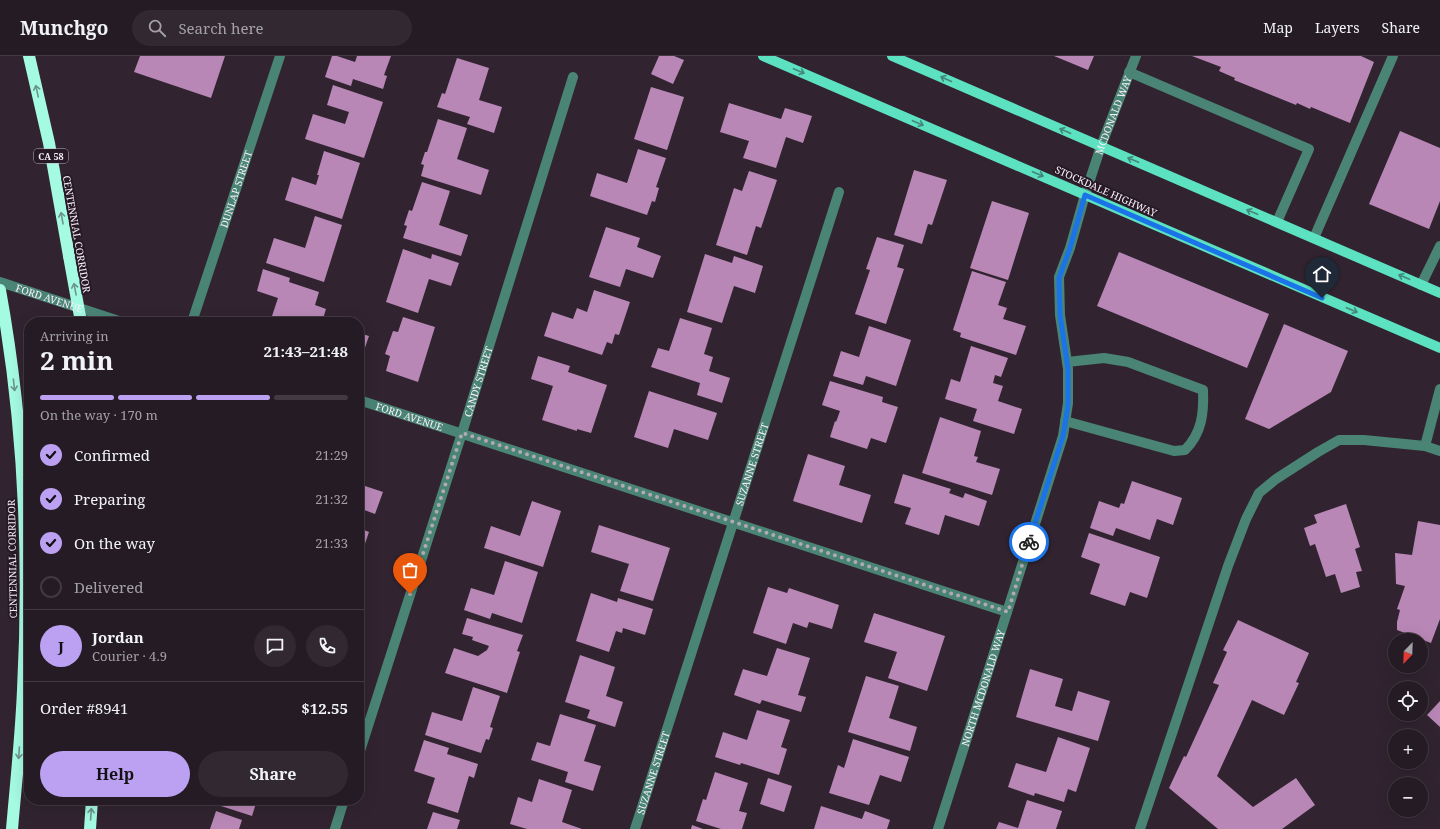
<!DOCTYPE html>
<meta charset="utf-8">
<style>
:root{--surface:#251b24;--page:#312831;--text:#f1f3f6;--muted:#a3a1a6;--line:#423941;--accent:#bca0f2}
body{margin:0;font-family:"Noto Serif",serif;background:var(--page);color:var(--text);height:100vh;display:flex;flex-direction:column;font-size:15px;white-space:nowrap}
*{box-sizing:border-box;margin:0}
p{font-size:13px;color:var(--muted)}
.icon{flex:none;width:22px;height:22px;fill:none;stroke:currentColor;stroke-width:2;stroke-linecap:round;stroke-linejoin:round}
.map{position:relative;flex:1;overflow:hidden}
.details{position:absolute;left:24px;top:261px;width:340px;height:488px;display:flex;flex-direction:column;background:var(--surface);border-radius:16px;box-shadow:0 4px 16px #0002,0 0 0 1px var(--line)}
.details>*{flex:none}
.needle{width:26px;rotate:203deg}
.tools{position:absolute;left:1388px;top:577px;display:grid;gap:8px}
.tools a{display:grid;place-items:center;width:40px;height:40px;border-radius:50%;background:var(--surface);box-shadow:0 4px 16px #0002,0 0 0 1px var(--line);font-size:20px}
.pin{position:absolute;display:grid;place-items:center;width:34px;height:34px;color:#fff;margin:-41px -17px;border-radius:50% 50% 50% 0;rotate:-45deg;box-shadow:0 0 4px #0007}
.pin .icon{rotate:45deg}
.courier{position:absolute;display:grid;place-items:center;width:40px;height:40px;margin:-20px;border:3px solid #1a73e8;border-radius:50%;background:#fff;color:#222;box-shadow:0 1px 5px #0007}
.summary em{font-style:normal;font-weight:700}
.summary div{display:flex;flex-direction:column-reverse}
.summary{display:flex;align-items:center;justify-content:space-between;height:68px;padding:0 16px}
h1{font-size:26px;font-weight:700;line-height:30px}
.bar{display:grid;grid-template-columns:repeat(4,1fr);gap:6px 4px;align-content:center;height:48px;padding:0 16px}
.bar i{height:5px;border-radius:3px;background:var(--line)}
.bar .selected{background:var(--accent)}
.bar p{grid-column:span 4}
.line{display:flex;align-items:center;gap:10px;padding:0 16px;border-top:1px solid var(--line)}
.line div{flex:1}
.round{display:grid;place-items:center;flex:none;width:42px;height:42px;border-radius:21px;background:var(--page)}
ol{padding:0 16px;list-style:none}
li{display:flex;align-items:center;gap:12px;height:44px}
li p{margin-inline-start:auto}
li .icon{padding:4px;border-radius:50%;background:var(--accent);color:#111;stroke-width:4}
li:last-child{color:var(--muted)}
li i{width:22px;height:22px;border:2px solid var(--line);border-radius:50%}
.action{display:flex;gap:8px;margin-top:auto;padding:8px 16px}
.action a{flex:1;height:46px;border-radius:24px;background:var(--accent);color:#111;font-size:16px;font-weight:700;line-height:46px;text-align:center}
.action a+a{background:var(--page);color:var(--text)}
header{display:flex;align-items:center;gap:24px;box-sizing:border-box;height:56px;padding:0 20px;background:var(--surface);border-bottom:1px solid var(--line)}
header strong{font-size:19px}
nav{display:flex;gap:22px;margin-inline-start:auto;font-size:14px}
.search{width:280px;height:36px;background:var(--page);display:flex;align-items:center;gap:10px;box-sizing:border-box;padding:0 14px;border-radius:22px;color:var(--muted);font-size:15px}
.map>svg:first-child{display:block}
</style>
<header>
<strong>Munchgo</strong>
<div class="search"><svg class="icon" aria-label="search" viewBox="0 0 24 24"><circle cx="10" cy="10" r="6"/><path d="M15 15l6 6"/></svg>Search here</div>
<nav><a>Map</a><a>Layers</a><a>Share</a></nav>
</header>
<div class="map">
<svg width="1440" height="773" viewBox="0 0 1440 773">
<rect width="100%" height="100%" fill="#312430"/>
<path fill="#b887b6" d="M140 0H225L211 42 134 16Z
M332 0H337L355 6 357 0H391L384 19 387 20 383 33 353 23 351 30 325 21Z
M659 0H674L684 4 673 28 651 18Z
M1054 0H1094L1088 14Z
M1192 0H1361L1374 6 1350 67 1311 51 1310 53 1297 47 1296 49 1234 24 1235 22 1219 15 1221 11Z
M457 2 489 12 479 44 502 51 494 77 467 68 470 61 437 51 442 37 445 38Z
M333 29 383 46 364 102 305 83 313 58 345 68 349 56 327 49Z
M651 31 684 41 667 94 634 83Z
M729 47 781 63 785 52 812 60 803 87 786 81 776 112 743 102 749 85 720 76Z
M438 63 467 72 457 103 489 114 481 139 421 120 424 109 421 108 425 96H427Z
M1400 75 1440 92V145L1429 173 1369 148Z
M638 93 666 102 656 131 659 132 655 146 652 145 647 159 590 140 597 117 627 127Z
M324 95 360 107 342 163 285 144 292 121 316 129 319 119H317Z
M914 114 947 124 932 169 928 168 922 188 894 179Z
M749 115 777 124 761 172 756 170 747 199 716 189 734 132 742 135Z
M422 126 450 135 439 169 468 179 461 200 403 182 407 170 404 169 409 154 412 155Z
M992 145 1029 157 1008 224 970 212Z
M315 160 342 169 324 226 266 207 274 182 305 192Z
M606 171 640 182 637 191 661 200 653 222 626 213 620 231 589 221Z
M877 181 904 189 897 211 904 213 886 268 855 258 870 214 866 213Z
M403 193 431 203 432 198 459 207 451 230 429 223 418 257 386 246Z
M1119 196 1269 258 1247 312 1097 250Z
M705 198 732 207 734 200 763 210 755 237 734 230 722 267 687 256Z
M263 213 290 222 289 226 319 236 315 249 326 253 322 266H270L278 242 257 235Z
M972 215 1006 226 998 249 1007 252 1003 263 1026 270 1016 299 960 281 961 277 953 274Z
M594 234 630 246 619 279 615 278 612 288 607 286 602 299 544 280 552 256 573 263 577 252 587 256Z
M403 261 435 271 418 326 386 315 390 300 385 298 393 275 398 276Z
M680 262 712 272 704 298 713 301 709 315 730 322 722 347 697 339 700 327 651 311 658 292 669 295Z
M1284 268 1348 295 1331 336 1269 373 1245 363Z
M869 270 911 284 896 330 866 320 863 329 833 320 841 295 859 301Z
M359 277 369 280 360 306 359 305Z
M971 290 1008 302 1001 321 995 319 993 327 1003 330 998 345 1022 353 1014 378 973 365 977 353 945 343 951 323 960 326Z
M538 300 570 310 568 316 607 329 591 377 577 373V375L542 364 553 330 531 323Z
M830 325 883 341 882 346 898 351 886 387 871 382 867 393 830 381 835 365 836 366 840 355 822 349Z
M649 335 717 357 708 384 674 373 668 392 634 381Z
M940 361 981 375 974 400 978 401 976 406 1000 413 992 439 922 417Z
M359 391 362 392 359 402Z
M808 398 845 410 839 429 871 439 862 467 793 445Z
M903 418 951 433 949 437 963 442 965 437 987 445 979 470 945 459 939 479 905 468 911 452 894 447Z
M1132 425 1182 442 1173 469 1157 463 1150 484 1116 472 1113 480 1090 472 1099 445 1119 452 1121 447 1124 448Z
M359 428 383 436 375 458 359 452Z
M532 445 561 455 543 511 484 492 491 470 520 480Z
M1346 448 1360 491 1355 493 1362 515 1356 516 1360 531 1341 537 1335 518 1326 521 1315 488 1310 490 1304 472 1317 467 1314 459Z
M1418 465 1440 469V563L1431 587 1397 574V566L1400 554 1397 553 1405 530 1396 528 1395 497 1412 499Z
M599 469 670 492 653 545 620 535 629 508 591 496Z
M359 472 369 476 359 505Z
M1089 477 1160 501 1147 542 1130 536 1125 550 1090 538 1100 508 1081 501Z
M505 505 538 516 522 567 492 557 490 563 464 554 471 532 494 539Z
M768 531 787 537 789 532 839 549 832 573 809 566 807 572 793 567 786 588 753 577Z
M591 537 617 546 618 542 653 553 645 579 623 572 622 577 616 575 609 596 576 585Z
M874 557 945 580 927 635 888 622 897 596 864 586Z
M467 562 523 579 517 595 520 596 507 637 445 617 454 592 478 600 487 594 489 590 472 584 473 581 462 578Z
M1238 564 1309 597 1296 626 1299 627 1284 659 1252 644 1217 720 1253 751 1296 722 1315 749 1282 773H1218L1169 732 1184 700 1186 701 1219 629 1213 627 1227 596 1223 594Z
M777 592 810 602 798 639 806 641 801 656 762 644 760 648 734 639 743 613 767 620Z
M580 599 615 611 606 640 623 646 615 671 587 662 590 654 565 646Z
M1030 613 1063 623 1055 650 1072 655 1078 635 1110 645 1098 685 1016 661Z
M866 620 899 630 889 662 917 671 910 695 848 676Z
M473 631 500 640 490 671 493 672 489 684 486 683 481 697 425 679 432 656 462 665Z
M1440 645V671L1427 659Z
M757 654 790 664 781 691 787 693 779 719 741 707 740 709 715 701 723 676 747 684Z
M560 658 596 669 584 705 601 710 593 735 565 726 568 716 531 704 537 686 550 690Z
M1058 681 1090 692 1076 736 1068 733 1064 746 1035 737 1034 740 1008 731 1016 707 1046 716Z
M853 683 909 701 901 726 880 719 869 749 829 737 838 709 844 712Z
M424 684 449 692 447 698 478 708 474 722 469 720 458 757 427 747 435 722 414 715Z
M715 716 748 727 739 755 747 757 742 773H721L696 765 703 743 706 744Z
M768 722 792 730 784 756 760 748Z
M539 723 572 734 562 766 582 773H527L510 768 518 741 532 746Z
M223 744H257L252 760 221 750Z
M1027 744 1062 755 1056 773H996L999 766 1018 772Z
M821 750 862 763 865 755 890 764 887 773H814Z
M216 755 242 764 239 773H210Z
M433 756 460 764 457 773H427Z
M692 769 703 773H691Z"/>
<g fill="none" stroke-linecap="round" stroke-linejoin="round">
<g stroke="#4a8475" stroke-width="10">
<path d="M1129 16 1309 93 1277 166"/>
<path d="M1314 182 1393 0"/>
<path id="s1" d="M0 226 122 266"/>
<path d="M1421 229 1440 190"/>
<path id="s2" d="M192 266 280 0"/>
<path id="s3" d="M359 344 1007 556"/>
<path d="M1065 365 1174 395 1185 394C1202 377 1204 357 1203 334L1128 306 1104 302 1067 306"/>
<path d="M1425 390 1440 333"/>
<path id="s4" d="M359 698 462 377 573 21"/>
<path d="M335 773 344 744"/>
<path id="s5" d="M635 773 839 136"/>
<path id="s6" d="M938 773 1063 380 1068 347V313L1060 259 1059 221 1070 192 1085 139 1101 90 1136 0"/>
<path d="M1140 773 1228 510 1246 463 1259 437 1276 423 1318 396 1339 384H1364L1425 390 1440 395"/>
</g>
<path stroke="#5ce1c1" stroke-width="10" d="M763 0 1440 292
M892 0 1440 237"/>
<path stroke="#a5fae2" stroke-width="12" d="M29 0 49 87 69 200
M0 234C24 366 30 501 23 634 21 681 16 727 12 773
M90 773 92 744"/>
<path stroke="#a5fae2" stroke-width="12" d="M69 200 81 266"/>
</g>
<defs><path id="oneway-shaft" d="M-6 0H5M1.5-3L5.5 0L1.5 3" fill="none" stroke-width="1.6" stroke-linecap="round" stroke-linejoin="round"/></defs>
<g stroke="#44877b">
<use href="#oneway-shaft" transform="translate(799 15) rotate(23)"/>
<use href="#oneway-shaft" transform="translate(946 23) rotate(-156)"/>
<use href="#oneway-shaft" transform="translate(918 67) rotate(23)"/>
<use href="#oneway-shaft" transform="translate(1065 75) rotate(-157)"/>
<use href="#oneway-shaft" transform="translate(1133 104) rotate(-157)"/>
<use href="#oneway-shaft" transform="translate(1038 118) rotate(23)"/>
<use href="#oneway-shaft" transform="translate(1252 156) rotate(-157)"/>
<use href="#oneway-shaft" transform="translate(1404 221) rotate(-157)"/>
<use href="#oneway-shaft" transform="translate(1352 254) rotate(23)"/>
</g>
<g stroke="#6c958d">
<use href="#oneway-shaft" transform="translate(37 35) rotate(-102)"/>
<use href="#oneway-shaft" transform="translate(62 162) rotate(-100)"/>
<use href="#oneway-shaft" transform="translate(75 233) rotate(-101)"/>
<use href="#oneway-shaft" transform="translate(14 329) rotate(84)"/>
<use href="#oneway-shaft" transform="translate(19 697) rotate(94)"/>
<use href="#oneway-shaft" transform="translate(91 758) rotate(-86)"/>
</g>
<g fill="none" stroke-linecap="round" stroke-linejoin="round">
<path stroke="#b3a9b3" stroke-width="4" stroke-dasharray="0 7.2" d="M410 538 462 377 1008 556 1029 486"/>
<path stroke="#1a73e8" stroke-width="5" d="M1029 486 1063 380 1067 356 1068 347V313L1060 259 1059 222 1070 192 1085 139 1322 242"/>
</g>
<g text-anchor="middle" dominant-baseline="central" stroke-width="4" stroke-linejoin="round" paint-order="stroke">
<rect fill="#271a26" stroke="#bab0ba" stroke-width="1" x="34" y="93" width="34" height="14" rx="3"/>
<g font-size="9" font-weight="bold" fill="#f9f1f9">
<text x="51" y="100">CA 58</text>
</g>
<g font-size="10" fill="#f9f1f9" stroke="#271a26">
<text stroke="none"><textPath href="#s6" startOffset="743">MCDONALD WAY</textPath></text>
<text stroke="none"><textPath href="#s2" startOffset="140">DUNLAP STREET</textPath></text>
<text transform="translate(1106 135) rotate(24)">STOCKDALE HIGHWAY</text>
<text transform="translate(77 178) rotate(80)">CENTENNIAL CORRIDOR</text>
<text stroke="none"><textPath href="#s1" startOffset="52">FORD AVENUE</textPath></text>
<text stroke="none"><textPath href="#s4" startOffset="391">CANDY STREET</textPath></text>
<text stroke="none"><textPath href="#s3" startOffset="53">FORD AVENUE</textPath></text>
<text stroke="none"><textPath href="#s5" startOffset="383">SUZANNE STREET</textPath></text>
<text transform="translate(12 503) rotate(-91)">CENTENNIAL CORRIDOR</text>
<text stroke="none"><textPath href="#s6" startOffset="148">NORTH MCDONALD WAY</textPath></text>
<text stroke="none"><textPath href="#s5" startOffset="59">SUZANNE STREET</textPath></text>
</g>
</g>
</svg>
<div class="tools">
<a><svg class="needle" viewBox="-14 -14 28 28"><path d="M0-13l5 13h-10z" fill="#e53935"/><path d="M0 13l5-13h-10z" fill="#a3a1a6"/></svg></a>
<a><svg class="icon" aria-label="locate" viewBox="0 0 24 24"><circle cx="12" cy="12" r="6"/><path d="M12 2v4M12 18v4M2 12h4M18 12h4"/></svg></a>
<a>+</a>
<a>−</a>
</div>
<div class="pin" style="left:410px;top:538px;background:#ea580c"><svg class="icon" aria-label="bag" viewBox="0 0 24 24"><path d="M5 8h14l-1 12H6zM9 8a3 3 0 0 1 6 0"/></svg></div>
<div class="pin" style="left:1322px;top:242px;background:#1f2937"><svg class="icon" aria-label="home" viewBox="0 0 24 24"><path d="M3 11l9-7 9 7M6 9v11h12V9"/></svg></div>
<div class="courier" style="left:1029px;top:486px"><svg class="icon" aria-label="bike" viewBox="0 0 24 24"><circle cx="6" cy="16" r="4"/><circle cx="18" cy="16" r="4"/><path d="M6 16l4-8h5l3 8M10 8l3 8H6M13 5h3"/></svg></div>
<section class="details">
<div class="summary"><div><h1>2 min</h1><p>Arriving in</p></div><em>21:43–21:48</em></div>
<div class="bar"><i class="selected"></i><i class="selected"></i><i class="selected"></i><i></i><p>On the way · 170 m</p></div>
<ol>
<li><svg class="icon" aria-label="check" viewBox="0 0 24 24"><path d="M5 12l5 5 9-10"/></svg>Confirmed<p>21:29</p></li>
<li><svg class="icon" aria-label="check" viewBox="0 0 24 24"><path d="M5 12l5 5 9-10"/></svg>Preparing<p>21:32</p></li>
<li><svg class="icon" aria-label="check" viewBox="0 0 24 24"><path d="M5 12l5 5 9-10"/></svg>On the way<p>21:33</p></li>
<li><i></i>Delivered</li>
</ol>
<div class="line" style="height:72px"><b class="round" style="background:var(--accent);color:#111">J</b><div><b>Jordan</b><p>Courier · 4.9</p></div><a class="round"><svg class="icon" aria-label="chat" viewBox="0 0 24 24"><path d="M4 5h16v11H9l-5 4z"/></svg></a><a class="round"><svg class="icon" aria-label="phone" viewBox="0 0 24 24"><path d="M5 4h4l2 5-3 2q2 4 5 5l2-3 5 2v4C11 20 4 13 5 4z"/></svg></a></div>
<div class="line" style="height:52px"><div>Order #8941</div><b>$12.55</b></div>
<div class="action"><a>Help</a><a>Share</a></div>
</section>
</div>
